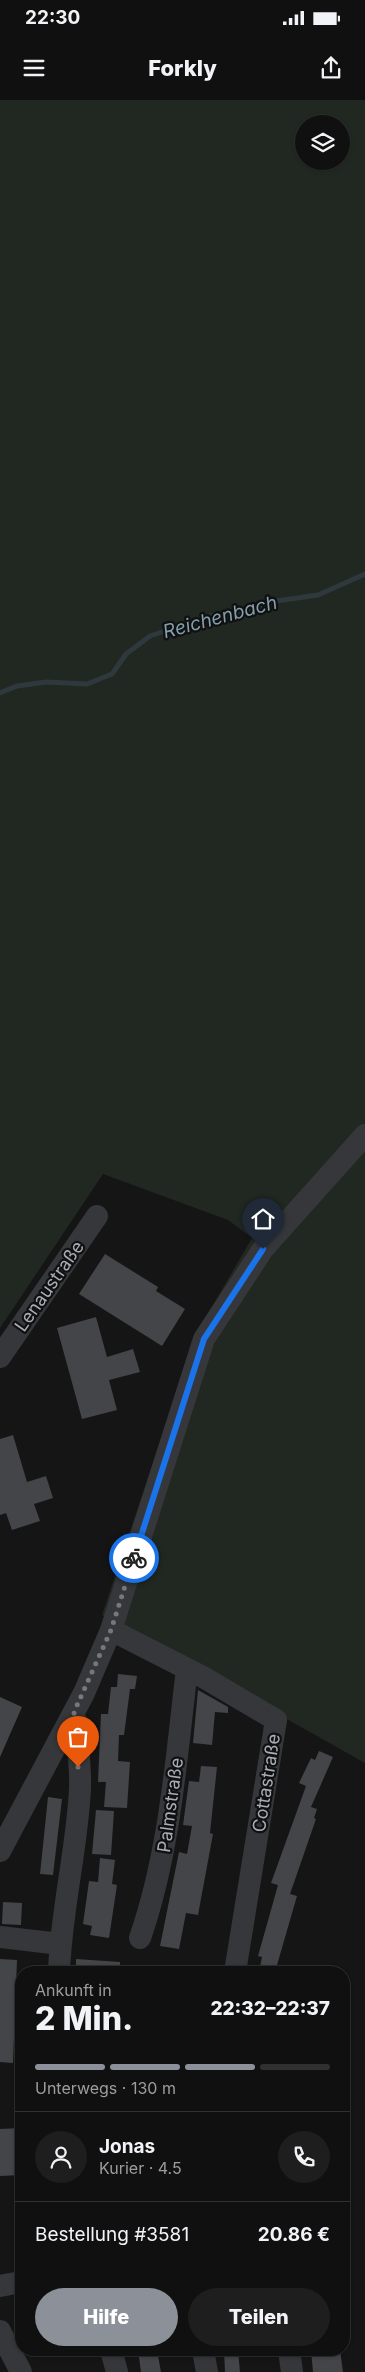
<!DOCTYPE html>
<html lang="de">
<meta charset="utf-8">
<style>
:root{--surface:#101010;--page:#1e1e1e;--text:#f1f3f6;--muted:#9c9d9f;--line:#303030;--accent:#8c9099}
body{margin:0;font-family:Inter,sans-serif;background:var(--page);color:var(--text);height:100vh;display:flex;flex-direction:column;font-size:19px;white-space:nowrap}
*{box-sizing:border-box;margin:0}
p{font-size:16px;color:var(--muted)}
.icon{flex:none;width:28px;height:28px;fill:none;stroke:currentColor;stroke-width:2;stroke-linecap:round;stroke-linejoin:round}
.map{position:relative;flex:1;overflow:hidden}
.side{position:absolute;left:15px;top:1866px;width:335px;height:390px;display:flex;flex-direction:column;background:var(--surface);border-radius:20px;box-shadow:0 1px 4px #0004,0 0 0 1px var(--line)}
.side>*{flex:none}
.controls{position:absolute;left:295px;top:15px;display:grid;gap:10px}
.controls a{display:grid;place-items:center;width:55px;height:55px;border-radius:50%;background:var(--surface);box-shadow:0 1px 4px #0004,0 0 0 1px var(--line);font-size:25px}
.pin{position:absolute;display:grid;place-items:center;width:42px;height:42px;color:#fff;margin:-51px -21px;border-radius:50% 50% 50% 0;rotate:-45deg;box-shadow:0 0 5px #0007}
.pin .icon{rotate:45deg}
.courier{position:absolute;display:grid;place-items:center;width:50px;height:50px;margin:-25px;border:4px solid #1a73e8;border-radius:50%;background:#fff;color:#222;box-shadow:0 1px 6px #0007}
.summary em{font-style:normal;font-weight:800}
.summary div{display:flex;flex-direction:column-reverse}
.summary{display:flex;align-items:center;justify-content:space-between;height:85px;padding:0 20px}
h1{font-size:32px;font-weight:800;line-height:38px}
.bar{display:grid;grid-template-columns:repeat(4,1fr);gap:8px 5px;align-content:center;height:60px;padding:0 20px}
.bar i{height:6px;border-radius:4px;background:var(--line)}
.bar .selected{background:var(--accent)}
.bar p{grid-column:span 4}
.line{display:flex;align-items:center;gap:12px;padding:0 20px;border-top:1px solid var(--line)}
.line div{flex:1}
.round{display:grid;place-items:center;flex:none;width:52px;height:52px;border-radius:26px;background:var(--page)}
.cta{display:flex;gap:10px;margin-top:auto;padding:10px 20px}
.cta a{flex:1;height:58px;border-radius:30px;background:var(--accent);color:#fff;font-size:20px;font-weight:800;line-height:58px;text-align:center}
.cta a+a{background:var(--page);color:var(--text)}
.status{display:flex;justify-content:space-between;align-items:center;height:35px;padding:0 25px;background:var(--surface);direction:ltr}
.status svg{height:14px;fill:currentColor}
header{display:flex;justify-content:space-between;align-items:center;height:65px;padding:0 20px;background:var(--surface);font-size:22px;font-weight:800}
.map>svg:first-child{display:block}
</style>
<div class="status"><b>22:30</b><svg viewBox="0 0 49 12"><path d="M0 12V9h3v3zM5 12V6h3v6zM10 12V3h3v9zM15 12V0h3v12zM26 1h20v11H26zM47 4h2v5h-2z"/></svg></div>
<header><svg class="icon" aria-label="menu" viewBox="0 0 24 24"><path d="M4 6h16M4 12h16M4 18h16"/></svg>Forkly<svg class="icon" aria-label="share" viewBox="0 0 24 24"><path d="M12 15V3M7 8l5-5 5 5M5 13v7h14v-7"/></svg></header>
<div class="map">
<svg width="365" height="2272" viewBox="0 0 365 2272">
<rect width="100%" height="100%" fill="#151516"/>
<path fill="#212821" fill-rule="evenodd" d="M0 0H365V1663L102 1515 196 1234 252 1138 228 1120 103 1074 0 1228ZM304 24H341V61H304Z"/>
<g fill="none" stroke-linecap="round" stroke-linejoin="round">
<path stroke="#2f383d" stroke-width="5" d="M0 593 17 586 46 582 87 584 112 574 126 554 150 536 209 516 243 512 276 501 318 495 365 474"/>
</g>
<path fill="#444549" d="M105 1154 158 1187 156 1191 185 1209 162 1246 79 1194Z
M96 1217 107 1257 133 1249 140 1272 109 1280 117 1310 82 1319 57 1228Z
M13 1335 27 1382 46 1376 53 1398 34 1404 40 1421 12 1430 6 1413 0 1415V1339Z
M118 1574 137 1576 135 1589H130L124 1635H119L118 1661 130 1662 127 1708 104 1707 106 1682H98L101 1614H108L111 1587H117Z
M198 1590 228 1607V1613L215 1612 212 1645 193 1643Z
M0 1597 22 1607 0 1657Z
M319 1651 333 1657 311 1707 317 1709 314 1718 316 1719 290 1794 297 1796 275 1872H259L262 1857 258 1856 278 1785 271 1783 306 1686 299 1683 311 1658 315 1660Z
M201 1666 217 1667 210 1733 213 1734 198 1815 186 1813 179 1849 160 1846 179 1752 187 1754 192 1726 183 1725 189 1681 199 1682Z
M48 1697 62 1699 53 1775 40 1774Z
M96 1710 114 1711 111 1755 92 1754Z
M100 1758 115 1760 112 1784 117 1785 109 1838 90 1835 92 1826 83 1824 89 1781 98 1782Z
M3 1802 22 1803 21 1825 2 1824Z
M0 1859 17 1860 13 1963 0 1962Z
M76 1859 120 1862V1872H76Z
M21 2028V2075L0 2076V2029Z
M138 2250H157L161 2272H141Z
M224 2250H238L240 2272H225Z
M311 2250H340L343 2272H313Z"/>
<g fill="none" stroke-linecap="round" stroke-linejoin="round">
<path stroke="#36373b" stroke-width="22" d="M0 1257 97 1116
M111 1530 203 1577 276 1620 235 1872
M0 1751 84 1593 111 1530 204 1239 263 1149 365 1035
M0 1837 60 1844
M140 1838C170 1751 176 1660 187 1569
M59 1872C61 1811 77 1750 80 1689 81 1664 77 1637 74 1612
M0 2186 21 2182
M0 2231 21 2272
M111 2250 117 2272
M203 2250 207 2272
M289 2250 292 2272"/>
</g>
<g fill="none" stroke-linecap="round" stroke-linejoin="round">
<path stroke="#75787d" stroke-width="5" stroke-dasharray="0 9" d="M78 1667 74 1612 111 1530 134 1458"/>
<path stroke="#1a73e8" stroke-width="6" d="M134 1458 204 1239 263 1149"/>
</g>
<g text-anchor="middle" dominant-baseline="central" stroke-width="4.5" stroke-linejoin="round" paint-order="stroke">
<g font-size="18" fill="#a8adb5" stroke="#101011">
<text transform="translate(49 1186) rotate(-55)">Lenaustraße</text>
<text transform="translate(266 1683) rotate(-81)">Cottastraße</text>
<text transform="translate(170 1705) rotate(-82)">Palmstraße</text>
</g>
<g font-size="19" font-style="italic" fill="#839eac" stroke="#101011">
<text transform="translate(220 517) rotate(-15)">Reichenbach</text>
</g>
</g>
</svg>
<div class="controls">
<a><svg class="icon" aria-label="layers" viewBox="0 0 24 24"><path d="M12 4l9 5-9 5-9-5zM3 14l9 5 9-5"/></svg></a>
</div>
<div class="pin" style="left:78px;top:1667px;background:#ea580c"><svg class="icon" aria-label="bag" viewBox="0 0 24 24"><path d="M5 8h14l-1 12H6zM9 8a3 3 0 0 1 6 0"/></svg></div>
<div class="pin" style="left:263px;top:1149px;background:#1f2937"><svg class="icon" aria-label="home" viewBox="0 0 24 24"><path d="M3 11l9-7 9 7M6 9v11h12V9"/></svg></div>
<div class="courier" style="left:134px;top:1458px"><svg class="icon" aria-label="bike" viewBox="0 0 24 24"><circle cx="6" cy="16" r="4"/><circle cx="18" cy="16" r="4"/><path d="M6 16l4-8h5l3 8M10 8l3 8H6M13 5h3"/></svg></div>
<section class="side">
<div class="summary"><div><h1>2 Min.</h1><p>Ankunft in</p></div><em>22:32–22:37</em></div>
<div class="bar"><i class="selected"></i><i class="selected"></i><i class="selected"></i><i></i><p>Unterwegs · 130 m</p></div>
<div class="line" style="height:90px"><a class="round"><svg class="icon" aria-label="person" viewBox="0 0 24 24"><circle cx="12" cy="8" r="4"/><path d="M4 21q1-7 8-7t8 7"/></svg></a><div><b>Jonas</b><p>Kurier · 4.5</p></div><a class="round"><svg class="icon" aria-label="phone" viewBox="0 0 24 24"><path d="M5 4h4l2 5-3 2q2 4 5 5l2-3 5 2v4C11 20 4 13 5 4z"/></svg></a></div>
<div class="line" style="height:65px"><div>Bestellung #3581</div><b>20.86 €</b></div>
<div class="cta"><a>Hilfe</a><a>Teilen</a></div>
</section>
</div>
